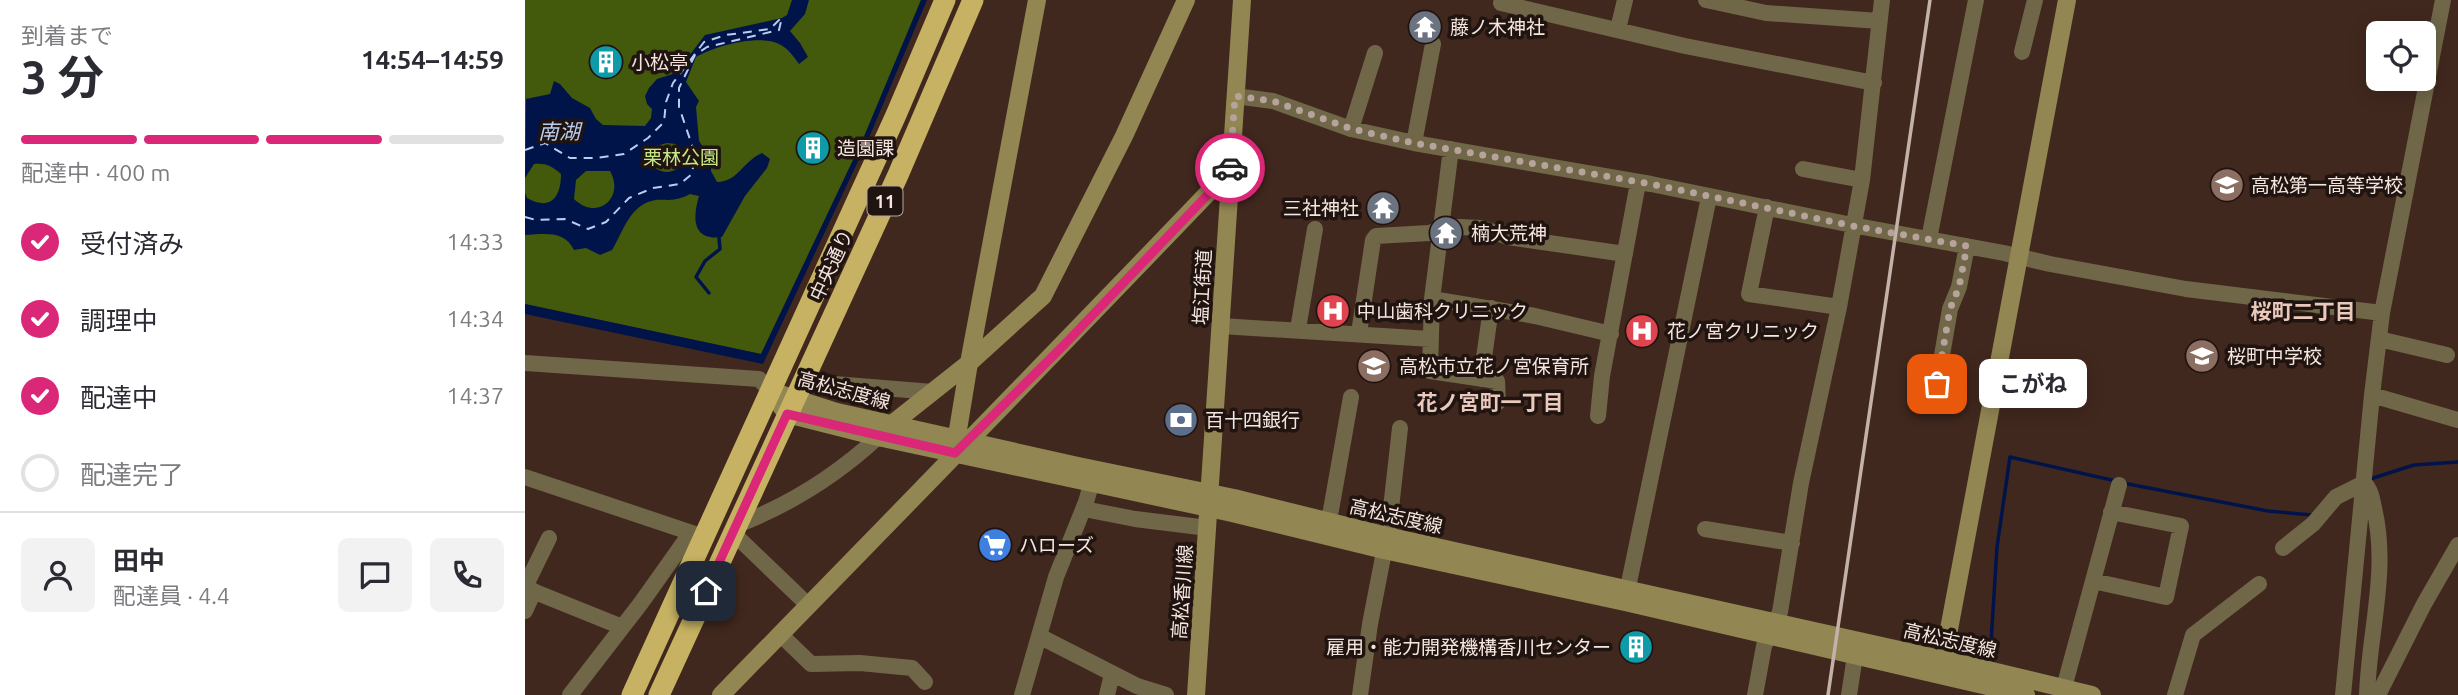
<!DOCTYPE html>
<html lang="ja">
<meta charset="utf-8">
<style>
:root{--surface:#fff;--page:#f2f2f3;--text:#2b2b33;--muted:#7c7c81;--line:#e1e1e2;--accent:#db2777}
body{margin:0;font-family:Ubuntu,"Noto Sans JP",sans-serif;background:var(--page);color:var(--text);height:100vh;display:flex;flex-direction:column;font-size:26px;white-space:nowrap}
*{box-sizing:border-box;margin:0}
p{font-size:23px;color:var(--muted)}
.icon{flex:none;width:38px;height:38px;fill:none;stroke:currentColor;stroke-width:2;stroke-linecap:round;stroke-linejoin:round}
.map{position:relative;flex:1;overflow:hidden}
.drawer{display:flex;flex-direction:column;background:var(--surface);width:525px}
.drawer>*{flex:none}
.tools{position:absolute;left:1841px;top:21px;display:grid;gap:14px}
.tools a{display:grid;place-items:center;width:70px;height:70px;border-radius:10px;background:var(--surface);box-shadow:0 4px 18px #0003;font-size:35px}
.pin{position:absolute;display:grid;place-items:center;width:60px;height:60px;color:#fff;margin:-30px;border-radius:14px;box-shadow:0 4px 10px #0006}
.courier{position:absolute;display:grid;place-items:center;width:70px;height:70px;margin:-35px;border:5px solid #db2777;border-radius:50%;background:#fff;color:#222;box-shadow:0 2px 9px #0007}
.bubble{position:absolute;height:49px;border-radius:10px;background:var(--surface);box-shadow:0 4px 18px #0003;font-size:23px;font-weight:700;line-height:49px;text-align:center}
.head em{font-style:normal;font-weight:700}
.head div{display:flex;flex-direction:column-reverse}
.head{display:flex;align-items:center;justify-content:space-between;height:119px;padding:0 21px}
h1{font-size:46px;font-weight:700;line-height:52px}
.bar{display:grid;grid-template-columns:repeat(4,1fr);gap:10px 7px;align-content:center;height:84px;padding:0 21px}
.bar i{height:9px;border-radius:5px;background:var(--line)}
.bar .on{background:var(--accent)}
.bar p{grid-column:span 4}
.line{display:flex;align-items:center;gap:18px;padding:0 21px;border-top:2px solid var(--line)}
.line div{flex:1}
.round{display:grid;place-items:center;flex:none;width:74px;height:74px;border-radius:10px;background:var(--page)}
ol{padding:0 21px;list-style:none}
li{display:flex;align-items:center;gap:21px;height:77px}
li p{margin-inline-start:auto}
li .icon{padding:7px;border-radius:50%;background:var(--accent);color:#fff;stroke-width:4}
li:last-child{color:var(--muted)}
li i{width:38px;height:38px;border:4px solid var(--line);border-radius:50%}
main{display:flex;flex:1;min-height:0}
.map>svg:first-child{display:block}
</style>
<main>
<section class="drawer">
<div class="head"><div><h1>3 分</h1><p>到着まで</p></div><em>14:54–14:59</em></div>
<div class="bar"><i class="on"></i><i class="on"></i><i class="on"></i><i></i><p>配達中 · 400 m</p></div>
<ol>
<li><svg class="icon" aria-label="check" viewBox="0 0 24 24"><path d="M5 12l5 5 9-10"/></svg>受付済み<p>14:33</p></li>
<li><svg class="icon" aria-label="check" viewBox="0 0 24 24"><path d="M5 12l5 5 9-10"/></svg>調理中<p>14:34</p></li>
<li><svg class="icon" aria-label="check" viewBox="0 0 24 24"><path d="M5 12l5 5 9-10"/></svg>配達中<p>14:37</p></li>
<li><i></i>配達完了</li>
</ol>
<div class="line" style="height:126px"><a class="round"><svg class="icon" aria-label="person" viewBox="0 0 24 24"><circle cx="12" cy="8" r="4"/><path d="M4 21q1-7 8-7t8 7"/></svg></a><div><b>田中</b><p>配達員 · 4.4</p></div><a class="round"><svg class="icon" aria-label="chat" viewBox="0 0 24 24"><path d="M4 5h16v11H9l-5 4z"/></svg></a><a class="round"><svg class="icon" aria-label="phone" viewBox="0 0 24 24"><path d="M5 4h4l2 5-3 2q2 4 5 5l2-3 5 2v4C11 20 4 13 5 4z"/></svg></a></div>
</section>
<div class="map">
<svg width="1933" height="695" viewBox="0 0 1933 695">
<rect width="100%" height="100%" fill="#41281e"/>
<path fill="#43590c" d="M0 0H396L338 139 236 354 0 304Z"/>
<path fill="#01144a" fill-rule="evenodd" d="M267 0H284L280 14 265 31 275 43 283 57 274 64C268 56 263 48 254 44 233 34 190 46 171 57L161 82 174 101 171 107 174 141 186 159V171L192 182C213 182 218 161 237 153L245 159 242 168 220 196 197 237C166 241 168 216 174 196L165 194C145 205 137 196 123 202 103 210 97 234 87 250L75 255 61 248 49 250C39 230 20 234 0 235V193L2 198C25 211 36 198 36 174 27 166 21 163 9 164L0 178 1 99 25 94 29 81 35 84 47 98 65 108 71 119 78 125 120 126 126 118 127 109 122 104 120 96 124 88 132 79 151 73 180 35 257 18 262 15ZM142 143 151 144 157 151 154 168C143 174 137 173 127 166L126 157 131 146ZM61 171H85C100 197 73 222 49 199L51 180Z
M396 0H402L343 140 238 364 0 314V304L236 354 338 139Z"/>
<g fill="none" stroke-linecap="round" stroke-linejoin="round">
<path stroke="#01144a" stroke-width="3.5" d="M184 293 171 277 180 261 195 249 194 238
M1845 479 1889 465 1933 462
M1598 483 1743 511 1787 515
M1462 659 1466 643 1472 547 1485 457 1591 481"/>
<path stroke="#bacdf0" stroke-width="2" stroke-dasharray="9 7" stroke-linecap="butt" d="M0 150 20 143 45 158H71L99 154 123 138 139 122 141 102 148 83 179 42 201 35 245 29 256 18
M0 217 11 220 40 219 63 229 81 222 104 198 128 188 155 184 167 174 170 154 154 107V88L170 55 182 47 254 30 257 17"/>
<path stroke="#6f6748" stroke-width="16" d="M1181 0 1241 13 1354 21
M976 3 1160 46 1349 83
M1093 29 1100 0
M1497 52 1510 0
M710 96 748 101 826 129 889 143 1126 184 1327 225 1479 253 1525 264 1661 289 1857 313
M826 129 850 53
M889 143 908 44
M926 149 907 299 905 371 972 381 973 402
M1278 169 1337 180
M1242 207 1224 294 1314 307
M1404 239 1451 0
M907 299 1010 316 1086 334
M696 326 906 339
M773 329 790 229
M834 333 848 240 851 236 904 233 916 229 934 227 957 228 983 237 1100 254
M1854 339 1922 355
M0 363 234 379 246 391
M956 379 966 308
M297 383 408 392
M1412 384 1425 309 1434 287 1442 246
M1847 395 1933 420
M1073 416 1077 376 1113 183
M0 477 176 536
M559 509 610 519 683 528
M212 525C264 505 312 475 353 437
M1180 529 1267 543
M800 532 806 510 826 397
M208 533 283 605
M1758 548 1788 524 1811 497 1839 483C1846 490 1847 498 1849 508 1864 570 1844 632 1842 695
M1568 581 1641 597 1656 526 1586 512
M0 587 24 538
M0 588 97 627
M1100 602 1184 197
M0 611 9 591
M255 634 286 664 335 663 387 668 400 682
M514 636 612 686 641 695
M45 695 116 603 160 541 178 537
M497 695 531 577 561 502 570 471
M582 695 587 674
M835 695 845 624 864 526 875 428
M1230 695 1239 646 1255 612 1276 483 1314 307 1337 180 1357 0
M1324 695 1330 656
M1537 695 1594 485
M1650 695 1668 635 1734 584
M1818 695 1847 395 1857 313 1918 0
M1853 695 1899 604 1933 545"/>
<path stroke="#928653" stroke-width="18" d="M246 391 312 412 553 466 709 498 862 536 1442 665 1567 695
M256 406 262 414 353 437 707 513 859 550 1100 602 1501 695
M367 424 444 363 518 296 599 136 661 0
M430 448 444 363 512 0
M1416 672 1542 0
M196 695C366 521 536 347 704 171
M671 695 717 0"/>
<path stroke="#c6b262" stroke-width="21" d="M107 695 371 115 420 0
M134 695 373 175 448 0"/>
<path stroke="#c4b1a9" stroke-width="3.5" d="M1303 695 1405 0"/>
</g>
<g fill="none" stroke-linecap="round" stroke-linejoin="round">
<path stroke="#b7a39b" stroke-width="7" stroke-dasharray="0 12.6" d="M705 168 710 96 748 101 827 129 889 143 1126 184 1328 226 1442 246 1434 287 1425 309 1412 384"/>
<path stroke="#db2777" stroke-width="9" d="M181 591 262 414 430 453 539 345 692 185 705 171V168"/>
</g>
<defs>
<g id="temple-disc" transform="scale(1.75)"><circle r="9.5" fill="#6b7280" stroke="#201410"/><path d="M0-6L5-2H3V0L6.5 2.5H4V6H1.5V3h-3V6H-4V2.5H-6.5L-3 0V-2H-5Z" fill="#fff"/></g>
<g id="building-disc" transform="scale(1.75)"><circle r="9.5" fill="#0f9aa8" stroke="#201410"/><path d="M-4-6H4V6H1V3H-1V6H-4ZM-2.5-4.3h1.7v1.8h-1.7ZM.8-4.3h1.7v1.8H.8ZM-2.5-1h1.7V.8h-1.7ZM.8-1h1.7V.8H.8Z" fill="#fff"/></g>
<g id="school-disc" transform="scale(1.75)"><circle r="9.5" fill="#8d6e63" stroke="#201410"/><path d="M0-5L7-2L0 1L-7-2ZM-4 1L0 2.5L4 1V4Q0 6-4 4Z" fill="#fff"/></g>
<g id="hospital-disc" transform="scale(1.75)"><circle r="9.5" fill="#e0444e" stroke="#201410"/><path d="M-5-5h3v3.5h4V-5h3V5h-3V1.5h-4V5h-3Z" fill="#fff"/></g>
<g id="bank-disc" transform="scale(1.75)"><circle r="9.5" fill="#5c6f8a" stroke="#201410"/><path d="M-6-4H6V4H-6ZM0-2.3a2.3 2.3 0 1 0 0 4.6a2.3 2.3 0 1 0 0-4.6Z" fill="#fff"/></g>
<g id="supermarket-disc" transform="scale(1.75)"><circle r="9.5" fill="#3f7fe0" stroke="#201410"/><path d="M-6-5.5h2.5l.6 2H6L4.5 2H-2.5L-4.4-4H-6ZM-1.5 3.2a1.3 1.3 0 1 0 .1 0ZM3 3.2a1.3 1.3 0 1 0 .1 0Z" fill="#fff"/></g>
</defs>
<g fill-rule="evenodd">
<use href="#temple-disc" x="900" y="27"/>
<use href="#building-disc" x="81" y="62"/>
<use href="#building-disc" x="288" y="148"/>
<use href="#school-disc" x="1702" y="185"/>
<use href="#temple-disc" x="858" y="208"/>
<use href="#temple-disc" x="921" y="233"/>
<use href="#hospital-disc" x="808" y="311"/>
<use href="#hospital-disc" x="1117" y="331"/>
<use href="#school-disc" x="1677" y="356"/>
<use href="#school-disc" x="849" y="366"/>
<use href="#bank-disc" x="656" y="420"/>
<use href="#supermarket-disc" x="470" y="545"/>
<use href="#building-disc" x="1111" y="647"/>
</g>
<g text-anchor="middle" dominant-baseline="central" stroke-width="7" stroke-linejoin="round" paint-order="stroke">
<rect fill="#201410" stroke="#b6a6a0" stroke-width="2" x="342.5" y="186.5" width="35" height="29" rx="5"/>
<g font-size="18" font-weight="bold" fill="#f6e5de">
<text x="360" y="201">11</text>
</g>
<g font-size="19" fill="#f6e5de" stroke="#201410" text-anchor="start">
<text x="925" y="27">藤ノ木神社</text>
<text x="106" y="62">小松亭</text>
<text x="312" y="148">造園課</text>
<text x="1726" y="185">高松第一高等学校</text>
<text x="834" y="208" text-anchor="end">三社神社</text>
<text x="946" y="233">楠大荒神</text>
<text x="832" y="311">中山歯科クリニック</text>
<text x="1142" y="331">花ノ宮クリニック</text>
<text x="1702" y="356">桜町中学校</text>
<text x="874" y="366">高松市立花ノ宮保育所</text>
<text x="680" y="420">百十四銀行</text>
<text x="494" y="545">ハローズ</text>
<text x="1086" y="647" text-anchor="end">雇用・能力開発機構香川センター</text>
</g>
<g font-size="19" fill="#c5e984" stroke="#201410">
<text x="156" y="157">栗林公園</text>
</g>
<g font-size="19" fill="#f6e5de" stroke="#201410">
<text transform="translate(306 265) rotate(-65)">中央通り</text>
<text transform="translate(677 287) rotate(-87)">塩江街道</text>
<text transform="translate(319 390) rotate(15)">高松志度線</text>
<text transform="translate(871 516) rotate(13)">高松志度線</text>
<text transform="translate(657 592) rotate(-86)">高松香川線</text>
<text transform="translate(1425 640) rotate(13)">高松志度線</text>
</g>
<g font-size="21" font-style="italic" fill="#bacdf0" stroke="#201410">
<text x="34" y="131">南湖</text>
</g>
<g font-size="21" font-weight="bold" fill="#eac9bc" stroke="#201410">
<text x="1778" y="311">桜町二丁目</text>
<text x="965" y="402">花ノ宮町一丁目</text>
</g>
</g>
</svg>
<div class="tools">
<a><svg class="icon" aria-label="locate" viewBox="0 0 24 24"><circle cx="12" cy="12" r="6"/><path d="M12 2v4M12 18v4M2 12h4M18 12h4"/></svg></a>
</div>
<div class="pin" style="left:1412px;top:384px;background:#ea580c"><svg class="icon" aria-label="bag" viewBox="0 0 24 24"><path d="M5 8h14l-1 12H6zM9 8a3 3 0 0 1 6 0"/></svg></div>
<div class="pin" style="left:181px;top:591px;background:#1f2937"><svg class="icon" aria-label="home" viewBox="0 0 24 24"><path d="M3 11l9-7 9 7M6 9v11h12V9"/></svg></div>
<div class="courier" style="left:705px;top:168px"><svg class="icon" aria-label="car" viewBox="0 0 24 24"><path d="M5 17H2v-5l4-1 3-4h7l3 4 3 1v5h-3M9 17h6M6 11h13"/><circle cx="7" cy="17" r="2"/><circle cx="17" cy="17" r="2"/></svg></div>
<div class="bubble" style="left:1454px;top:359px;width:108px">こがね</div>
</div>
</main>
